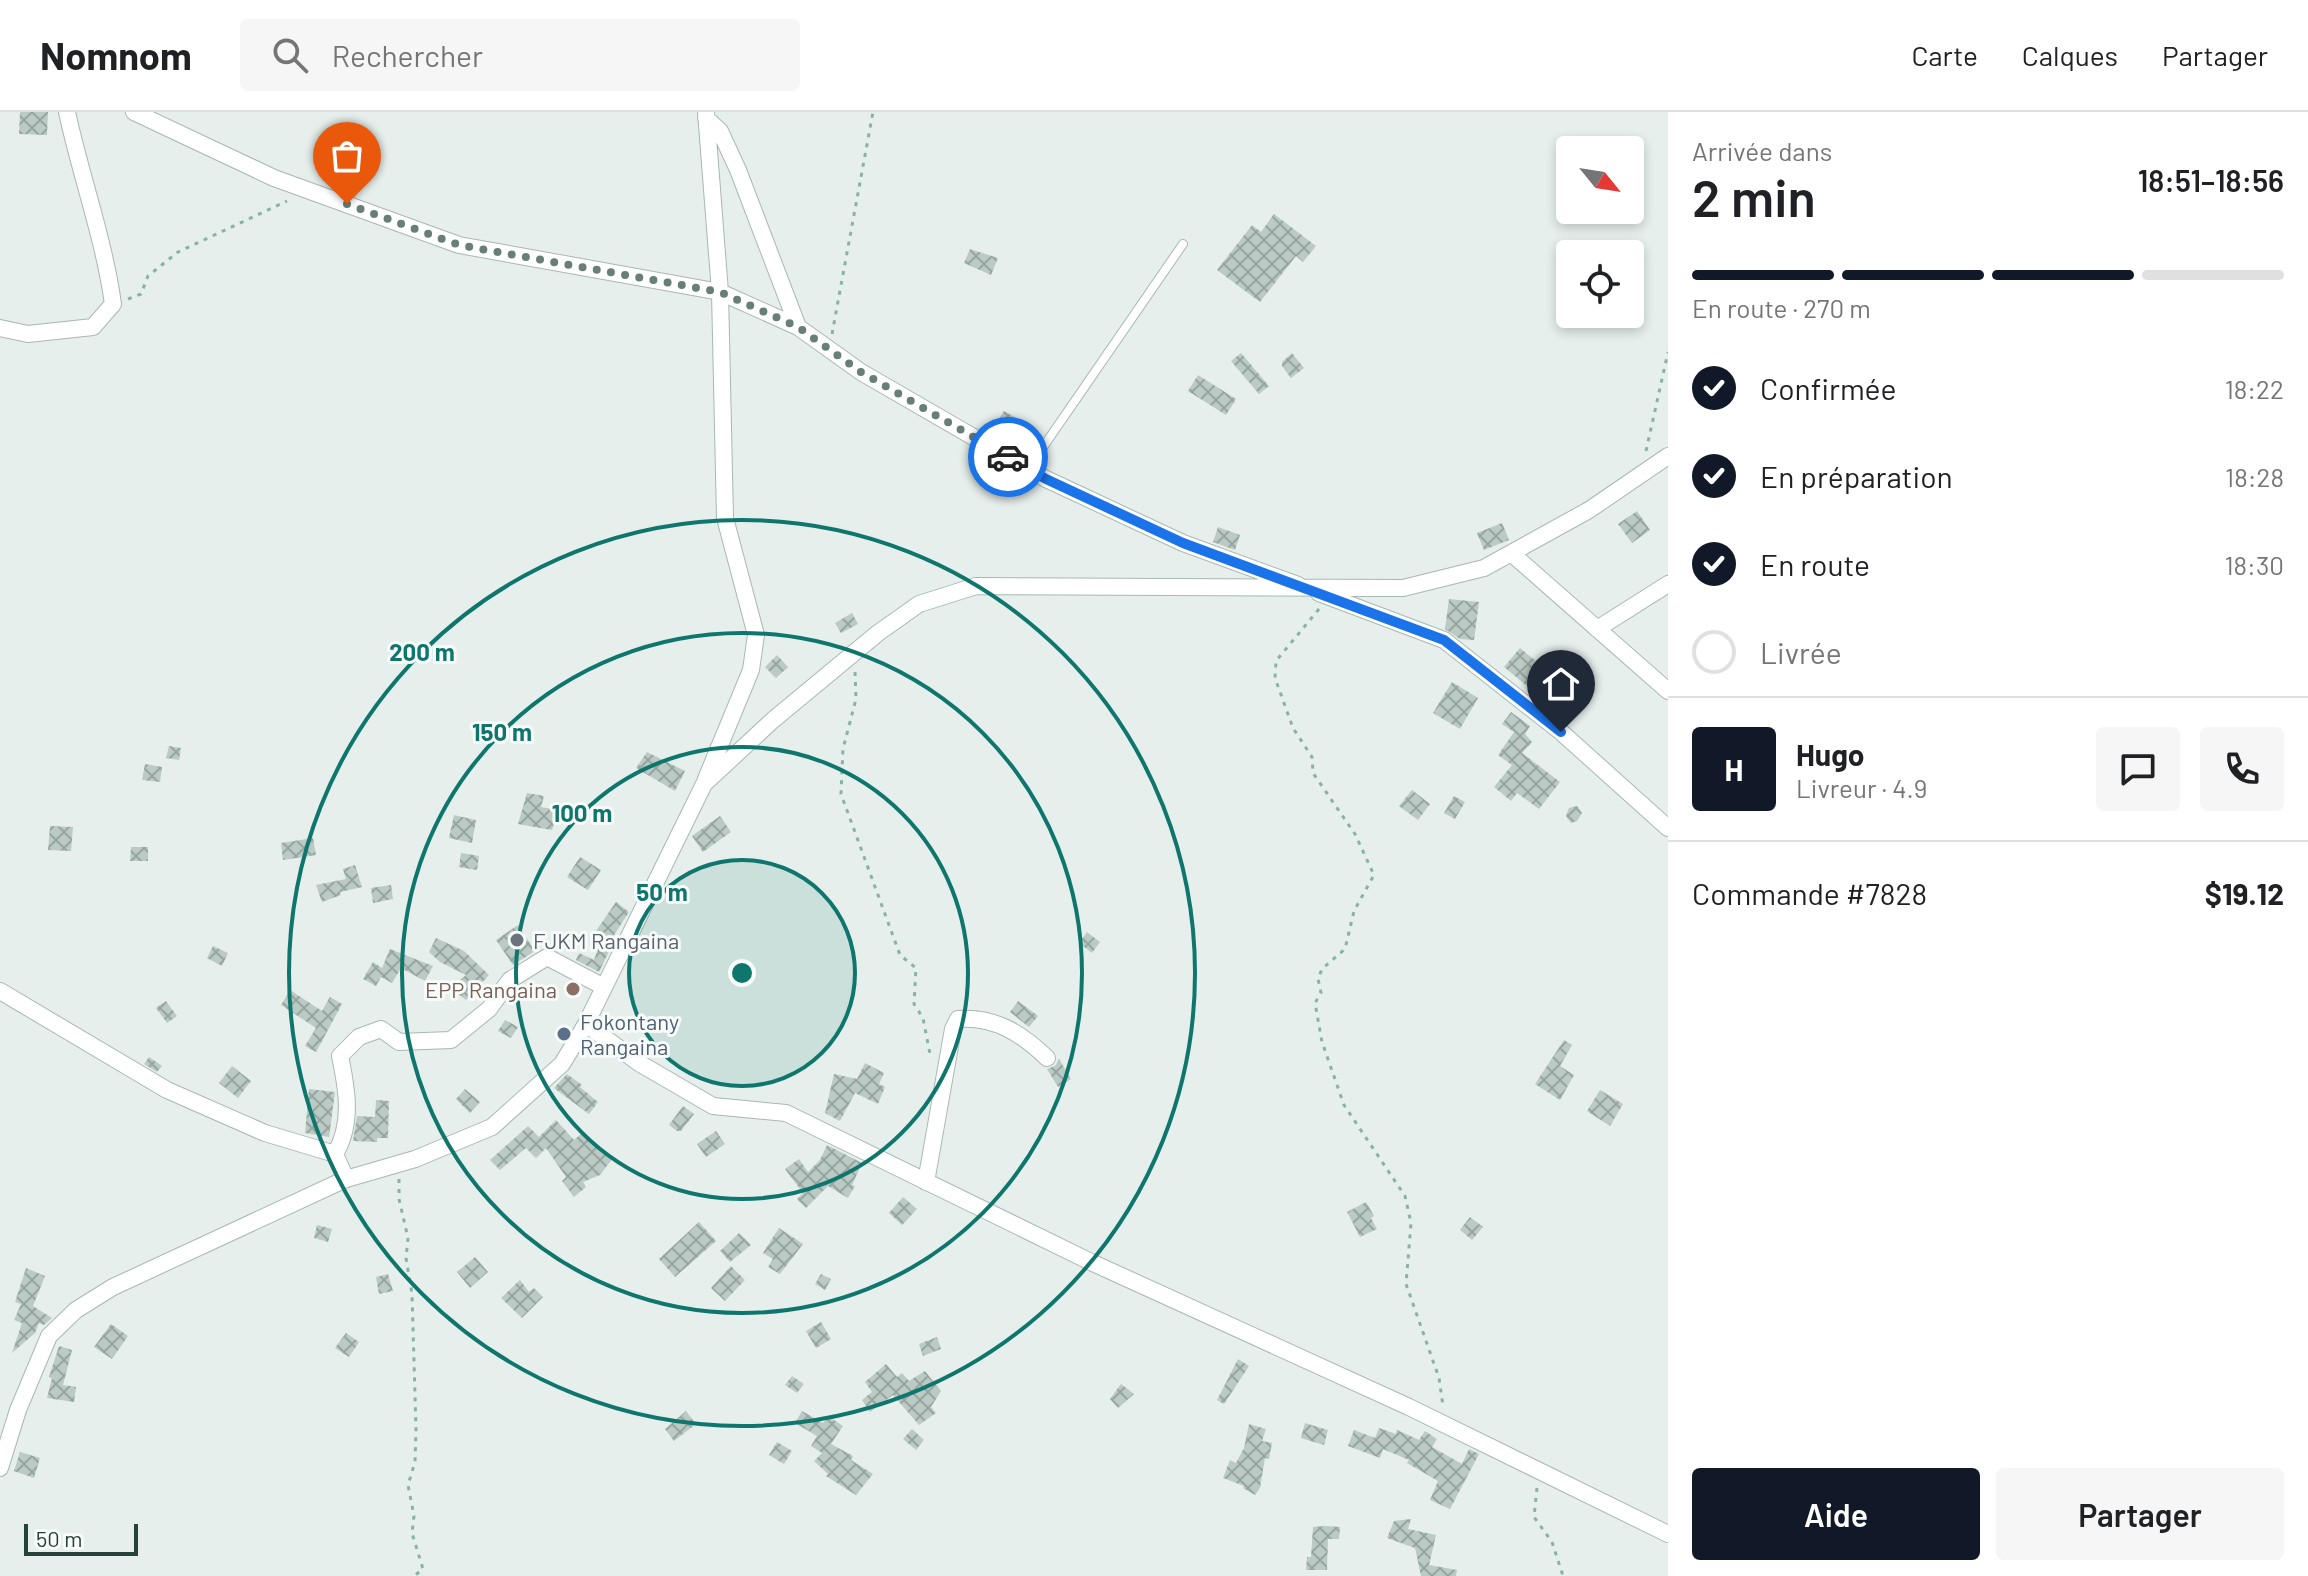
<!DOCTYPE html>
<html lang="fr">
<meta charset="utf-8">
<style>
:root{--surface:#fff;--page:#f6f6f6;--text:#202124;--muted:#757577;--line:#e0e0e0;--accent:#111827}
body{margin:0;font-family:Barlow,sans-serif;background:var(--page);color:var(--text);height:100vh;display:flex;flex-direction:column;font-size:30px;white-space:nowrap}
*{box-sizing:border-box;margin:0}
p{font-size:26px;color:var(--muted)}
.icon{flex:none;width:44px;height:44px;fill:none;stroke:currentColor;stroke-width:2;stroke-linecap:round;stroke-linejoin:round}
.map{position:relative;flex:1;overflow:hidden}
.sheet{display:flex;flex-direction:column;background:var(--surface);width:640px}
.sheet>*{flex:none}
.needle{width:52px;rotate:120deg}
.controls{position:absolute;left:1556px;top:24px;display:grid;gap:16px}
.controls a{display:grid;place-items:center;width:88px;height:88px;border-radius:8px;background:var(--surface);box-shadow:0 4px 12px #0003;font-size:40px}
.scale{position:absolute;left:24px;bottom:20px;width:114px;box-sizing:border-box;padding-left:8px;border:4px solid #24423a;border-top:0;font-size:22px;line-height:28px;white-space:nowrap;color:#24423a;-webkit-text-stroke:6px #f7fbf9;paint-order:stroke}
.pin{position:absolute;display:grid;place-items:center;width:68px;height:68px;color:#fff;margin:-82px -34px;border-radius:50% 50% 50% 0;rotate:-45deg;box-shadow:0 0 8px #0007}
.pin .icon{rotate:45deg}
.courier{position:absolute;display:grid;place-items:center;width:80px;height:80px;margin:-40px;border:6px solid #1a73e8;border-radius:50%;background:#fff;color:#222;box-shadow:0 2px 10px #0007}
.overview em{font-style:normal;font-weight:600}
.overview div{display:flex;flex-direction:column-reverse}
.overview{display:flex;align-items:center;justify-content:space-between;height:136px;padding:0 24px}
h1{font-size:52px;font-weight:600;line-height:60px}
.bar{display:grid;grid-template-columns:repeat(4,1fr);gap:12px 8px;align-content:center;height:96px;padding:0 24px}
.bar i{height:10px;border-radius:6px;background:var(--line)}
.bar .current{background:var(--accent)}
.bar p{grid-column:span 4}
.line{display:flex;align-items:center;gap:20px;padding:0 24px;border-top:2px solid var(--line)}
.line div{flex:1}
.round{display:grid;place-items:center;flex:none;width:84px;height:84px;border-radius:8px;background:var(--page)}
ol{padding:0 24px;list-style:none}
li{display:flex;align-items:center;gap:24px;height:88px}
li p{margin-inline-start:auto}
li .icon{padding:8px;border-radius:50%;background:var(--accent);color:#fff;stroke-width:4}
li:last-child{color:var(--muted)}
li i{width:44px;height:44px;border:4px solid var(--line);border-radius:50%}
.primary-button{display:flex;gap:16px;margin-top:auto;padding:16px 24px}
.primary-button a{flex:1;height:92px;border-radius:8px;background:var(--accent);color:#fff;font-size:32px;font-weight:600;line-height:92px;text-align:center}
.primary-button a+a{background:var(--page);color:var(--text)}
header{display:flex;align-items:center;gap:48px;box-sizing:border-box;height:112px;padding:0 40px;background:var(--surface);border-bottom:2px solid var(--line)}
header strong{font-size:38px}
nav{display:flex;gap:44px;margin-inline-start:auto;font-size:28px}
.search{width:560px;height:72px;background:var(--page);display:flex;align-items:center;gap:20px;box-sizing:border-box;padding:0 28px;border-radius:8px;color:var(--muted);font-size:30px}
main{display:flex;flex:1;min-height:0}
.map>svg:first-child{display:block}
</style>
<header>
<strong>Nomnom</strong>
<div class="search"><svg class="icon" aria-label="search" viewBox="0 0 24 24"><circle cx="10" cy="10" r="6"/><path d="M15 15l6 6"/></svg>Rechercher</div>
<nav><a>Carte</a><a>Calques</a><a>Partager</a></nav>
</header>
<main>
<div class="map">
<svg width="1668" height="1464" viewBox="0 0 1668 1464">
<defs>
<pattern id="building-cross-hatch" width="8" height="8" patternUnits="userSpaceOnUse" patternTransform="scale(2)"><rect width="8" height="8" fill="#bbcac4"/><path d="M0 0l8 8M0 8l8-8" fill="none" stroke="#98a6a0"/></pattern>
</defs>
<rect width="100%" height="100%" fill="#e6efeb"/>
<path fill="url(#building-cross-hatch)" d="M20 0H48L47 23 19 22Z
M1274 102 1316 134 1303 150 1296 144 1260 190 1217 158 1252 113 1261 120Z
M970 137 998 146 991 163 964 151Z
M1241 241 1269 274 1259 282 1231 249Z
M1292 241 1304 256 1291 266 1282 254V250Z
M1198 263 1236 287 1226 303 1188 279Z
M1004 299 1021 309 1010 328 992 318Z
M1637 399 1650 418 1632 431 1618 412Z
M1502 411 1509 428 1484 438 1477 421Z
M1218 415 1240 423 1235 438 1213 430Z
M1449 487 1479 490 1474 528 1460 527 1445 517Z
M852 501 858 512 841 521 835 511Z
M1520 536 1549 560 1533 579 1504 555Z
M777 543 788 555 776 566 765 555Z
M1452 570 1478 586 1460 617 1433 601Z
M1511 600 1530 614 1525 622 1532 630 1522 641 1560 670 1539 697 1517 681 1511 689 1494 675 1512 653 1498 643 1514 620 1502 612Z
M169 634 181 636 179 648 166 646Z
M647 640 685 659 675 679 636 656Z
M145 652 162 655 160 670 142 668Z
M1412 678 1430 692 1418 708 1399 694Z
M527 681 544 684 541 695 558 698 552 718 518 712Z
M1454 684 1465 690 1455 707 1444 701Z
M1577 694 1582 701 1577 709 1571 711 1566 704 1569 696Z
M454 703 476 708 472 731 449 726Z
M720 704 731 720 703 740 692 724Z
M50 714 73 715 71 739 48 738Z
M313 726 316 743 283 748 281 731Z
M131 735H148V749H130Z
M461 741 479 744 477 758 459 755Z
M580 745 601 758 588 778 567 765Z
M355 753 362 775 340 780 341 783 322 790 316 773 346 767 343 757Z
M391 773 393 787 373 791 371 776Z
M616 790 629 800 609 831 594 822Z
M518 813 535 839 513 853 496 828Z
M1087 820 1100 830 1092 841 1079 831Z
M436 826 464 839 489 863 466 888 451 876 466 863 440 850 429 840Z
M600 831 610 837 599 860 576 848 579 841 594 848Z
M213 834 228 841 222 854 207 846Z
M390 837 433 854 425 869 401 856 392 871 381 865 376 874 363 867 373 850 382 856Z
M290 878 322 899 330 885 342 892 316 940 305 934 316 916 281 893Z
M166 889 177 904 167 911 156 896Z
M1018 889 1038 904 1029 915 1010 900Z
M505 908 518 915 511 926 498 919Z
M1564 928 1572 933 1560 954 1574 963 1560 988 1535 972Z
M149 945 162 954 157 960 144 952Z
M1059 947 1071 967 1058 975 1047 957 1055 954Z
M865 951 884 961 879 972 885 975 878 992 855 981 840 1009 825 1001 834 962 857 967Z
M232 954 251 969 238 986 219 971Z
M567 962 582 973 580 975 598 990 589 1002 554 976Z
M309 977 335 980 329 1025 305 1021Z
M465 977 480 990 470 1001 456 987Z
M1600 978 1623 992 1610 1014 1587 999Z
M376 988 389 989 388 1026H377V1030L353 1029 357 1004 375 1005Z
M683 994 694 1002 681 1019H677L669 1013Z
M556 1008 574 1028 582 1021 613 1046 600 1063 583 1070 586 1075 574 1085 562 1069 566 1065 546 1036 536 1046 526 1036 500 1058 490 1048 528 1014 539 1025Z
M716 1019 725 1032 706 1045 697 1032Z
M827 1033 862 1051 852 1073 855 1074 848 1086 828 1074 806 1096 797 1087 803 1081 785 1057 799 1047 808 1060 820 1048Z
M903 1085 917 1097 902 1113 889 1101Z
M1366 1090 1374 1104 1371 1106 1377 1117 1360 1125 1347 1100Z
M1470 1105 1483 1115 1472 1128 1460 1118Z
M699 1110 716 1129 675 1165 659 1147Z
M317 1113 332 1117 328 1130 314 1126Z
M779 1116 803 1132 780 1162 768 1155 773 1147 763 1141Z
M739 1121 751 1133 730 1150 720 1139Z
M475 1145 488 1160 470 1176 457 1160Z
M731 1154 745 1168 725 1189 711 1176Z
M26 1156 45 1164 33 1194 52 1206 44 1213 39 1211 35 1221 12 1241 22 1211 14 1208 21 1192 15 1190Z
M388 1162 393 1179 379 1182 376 1165Z
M821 1162 831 1167 825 1178 815 1172Z
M520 1168 529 1180 534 1176 543 1185 522 1206 501 1186Z
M821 1210 831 1227 816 1236 806 1219Z
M111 1212 128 1224 112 1247 94 1235Z
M346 1221 359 1230 349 1245 335 1236Z
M937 1225 941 1237 923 1244 919 1232Z
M59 1234 72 1238 63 1273 76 1275 74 1290 47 1286 52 1266 49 1265Z
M1238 1247 1249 1254 1224 1292 1217 1288Z
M886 1252 897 1265 902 1261 909 1269 925 1259 941 1279 931 1295 936 1301 919 1313 893 1283 870 1300 862 1288 872 1280 865 1270Z
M792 1264 804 1272 797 1281 785 1273Z
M1121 1272 1134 1282 1118 1296 1110 1287Z
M686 1299 696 1312 674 1329 665 1317Z
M802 1299 823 1311 828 1304 843 1314 831 1332 853 1344 851 1348 873 1362 856 1383 826 1364 828 1362 814 1349 822 1341 811 1334 817 1324 795 1311Z
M1305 1311 1328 1318 1324 1333 1301 1326Z
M1249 1312 1266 1317 1262 1329 1272 1331 1269 1347 1265 1346 1260 1376 1255 1383 1243 1376 1244 1374 1223 1366 1230 1348 1236 1351 1244 1336Z
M1379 1316 1396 1322 1397 1318 1419 1328 1425 1319 1437 1327 1432 1335 1462 1352 1469 1337 1479 1342 1450 1397 1430 1388 1438 1369 1407 1351 1409 1348 1383 1337 1380 1346 1348 1334 1354 1318 1375 1326Z
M912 1317 924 1328 916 1338 903 1327Z
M777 1330 792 1339 784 1352 769 1343Z
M20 1340 40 1346 34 1366 14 1359Z
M1411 1407 1408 1417 1436 1423 1429 1453 1457 1458 1456 1464H1421L1415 1436 1387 1426 1394 1409Z
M1326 1414 1340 1415 1339 1427H1328L1327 1458H1306L1307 1445H1311L1313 1415Z"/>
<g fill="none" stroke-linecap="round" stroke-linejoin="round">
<g stroke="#a8b8b2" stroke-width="10">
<path id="lane" d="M1028 357 1183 132"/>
</g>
<g stroke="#a8b8b2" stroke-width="18">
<path id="street" d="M134 0 274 66 459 133 720 180 798 215 861 260 1046 367 1183 431 1298 473
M706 0 720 180 725 406 756 523 751 558 706 667
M706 6 720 19 738 58 798 215
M0 216 28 222 93 215 113 192C104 127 81 65 67 0
M1511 441 1668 579
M1319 481 1444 528 1561 620 1668 716
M1597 517 1668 472
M0 879 167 978 265 1021 335 1042 346 1067
M586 912 639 951 713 994 786 1001 1093 1151 1409 1295 1668 1422
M335 1042C353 1012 347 977 340 944L359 925 381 917 399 930 451 928 489 897 510 868 547 845 604 875
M926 1070 953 917 958 907C995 904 1022 922 1047 946
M0 1356 18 1298 49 1224 76 1198 113 1175 346 1067 415 1047 492 1015 562 952 586 912 704 672 773 608 878 521 919 492 976 474 1403 476 1484 456 1589 398 1668 344"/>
</g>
<path stroke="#86b3a5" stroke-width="3" stroke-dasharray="4 6" stroke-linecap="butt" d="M128 187 141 182 148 164 178 140 287 89
M832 222 873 0
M1646 339 1668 240
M1319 497 1276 549 1275 566 1293 616 1312 645 1313 661 1355 722 1374 763 1354 799 1345 837 1322 857 1318 867 1321 881 1315 891 1322 930 1344 993 1405 1084 1411 1111 1406 1172 1439 1266 1443 1294
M855 560 856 587 843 637 841 682 900 843 916 856 914 892 923 906 930 942 933 944
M399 1067V1087L408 1126 406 1146 412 1182 416 1317 415 1350 408 1373 414 1404 412 1421 423 1457 414 1464
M1537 1376 1534 1405 1552 1430 1563 1464"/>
<use href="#lane" stroke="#fff" stroke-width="8"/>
<use href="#street" stroke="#fff" stroke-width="16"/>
</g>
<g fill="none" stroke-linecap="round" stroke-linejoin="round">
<path stroke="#687f78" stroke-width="8" stroke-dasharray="0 14.4" d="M347 92 459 133 720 180 798 215 861 260 1008 345"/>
<path stroke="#1a73e8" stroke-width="10" d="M1008 345 1046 367 1183 431 1444 528 1561 620"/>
</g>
<circle cx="742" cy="861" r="113" fill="#0f766e" fill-opacity=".12"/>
<g fill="none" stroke="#0f766e" stroke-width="4">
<circle cx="742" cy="861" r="113"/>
<circle cx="742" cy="861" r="226"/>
<circle cx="742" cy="861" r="340"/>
<circle cx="742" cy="861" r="453"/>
</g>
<circle fill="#6b7280" stroke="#f7fbf9" stroke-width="3" cx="517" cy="828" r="8"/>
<circle fill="#8d6e63" stroke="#f7fbf9" stroke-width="3" cx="573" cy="877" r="8"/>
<circle fill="#5c6f8a" stroke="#f7fbf9" stroke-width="3" cx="564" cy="922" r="8"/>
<g text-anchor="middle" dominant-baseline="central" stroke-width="6" stroke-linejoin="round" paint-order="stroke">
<g font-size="22" fill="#5b616d" stroke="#f7fbf9" text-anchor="start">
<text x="533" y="828">FJKM Rangaina</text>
</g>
<g font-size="22" fill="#785e54" stroke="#f7fbf9" text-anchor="end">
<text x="557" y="877">EPP Rangaina</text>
</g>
<g font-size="22" fill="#4e5e75" stroke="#f7fbf9" text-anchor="start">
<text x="580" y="909">Fokontany<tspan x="580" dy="25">Rangaina</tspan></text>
</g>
</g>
<circle cx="742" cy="861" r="12" fill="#0f766e" stroke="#f7fbf9" stroke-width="4"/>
<g font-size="24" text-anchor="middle" font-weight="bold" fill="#0f766e" stroke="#f7fbf9" stroke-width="6" stroke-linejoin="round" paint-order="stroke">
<text x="422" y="549">200 m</text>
<text x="502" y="629">150 m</text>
<text x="582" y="710">100 m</text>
<text x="662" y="789">50 m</text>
</g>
</svg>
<div class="controls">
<a><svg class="needle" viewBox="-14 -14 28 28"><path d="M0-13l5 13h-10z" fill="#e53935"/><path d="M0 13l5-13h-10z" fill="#757577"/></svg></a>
<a><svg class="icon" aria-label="locate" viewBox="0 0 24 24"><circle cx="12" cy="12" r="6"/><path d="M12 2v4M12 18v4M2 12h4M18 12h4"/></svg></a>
</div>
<div class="scale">50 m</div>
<div class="pin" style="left:347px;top:92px;background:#ea580c"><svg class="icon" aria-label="bag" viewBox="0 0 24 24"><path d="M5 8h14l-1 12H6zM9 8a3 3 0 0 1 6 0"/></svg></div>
<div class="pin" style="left:1561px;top:620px;background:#1f2937"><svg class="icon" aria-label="home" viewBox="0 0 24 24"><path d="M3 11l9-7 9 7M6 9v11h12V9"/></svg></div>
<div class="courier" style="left:1008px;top:345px"><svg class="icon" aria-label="car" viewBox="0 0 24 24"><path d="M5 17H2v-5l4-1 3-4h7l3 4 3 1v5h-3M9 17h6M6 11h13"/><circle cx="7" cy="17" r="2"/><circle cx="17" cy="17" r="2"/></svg></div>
</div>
<section class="sheet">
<div class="overview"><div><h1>2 min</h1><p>Arrivée dans</p></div><em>18:51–18:56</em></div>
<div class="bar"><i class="current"></i><i class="current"></i><i class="current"></i><i></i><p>En route · 270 m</p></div>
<ol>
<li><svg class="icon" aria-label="check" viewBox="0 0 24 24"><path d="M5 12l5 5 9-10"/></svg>Confirmée<p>18:22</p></li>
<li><svg class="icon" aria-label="check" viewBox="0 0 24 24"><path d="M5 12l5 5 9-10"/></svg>En préparation<p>18:28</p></li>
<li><svg class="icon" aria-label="check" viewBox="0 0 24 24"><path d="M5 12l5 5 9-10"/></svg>En route<p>18:30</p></li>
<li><i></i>Livrée</li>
</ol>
<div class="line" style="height:144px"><b class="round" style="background:var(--accent);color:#fff">H</b><div><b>Hugo</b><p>Livreur · 4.9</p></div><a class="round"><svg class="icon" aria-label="chat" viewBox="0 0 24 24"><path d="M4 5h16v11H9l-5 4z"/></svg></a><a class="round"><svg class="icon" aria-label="phone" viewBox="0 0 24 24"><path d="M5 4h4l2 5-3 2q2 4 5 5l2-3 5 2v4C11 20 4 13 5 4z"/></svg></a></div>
<div class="line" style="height:104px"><div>Commande #7828</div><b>$19.12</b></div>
<div class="primary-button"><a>Aide</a><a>Partager</a></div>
</section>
</main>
